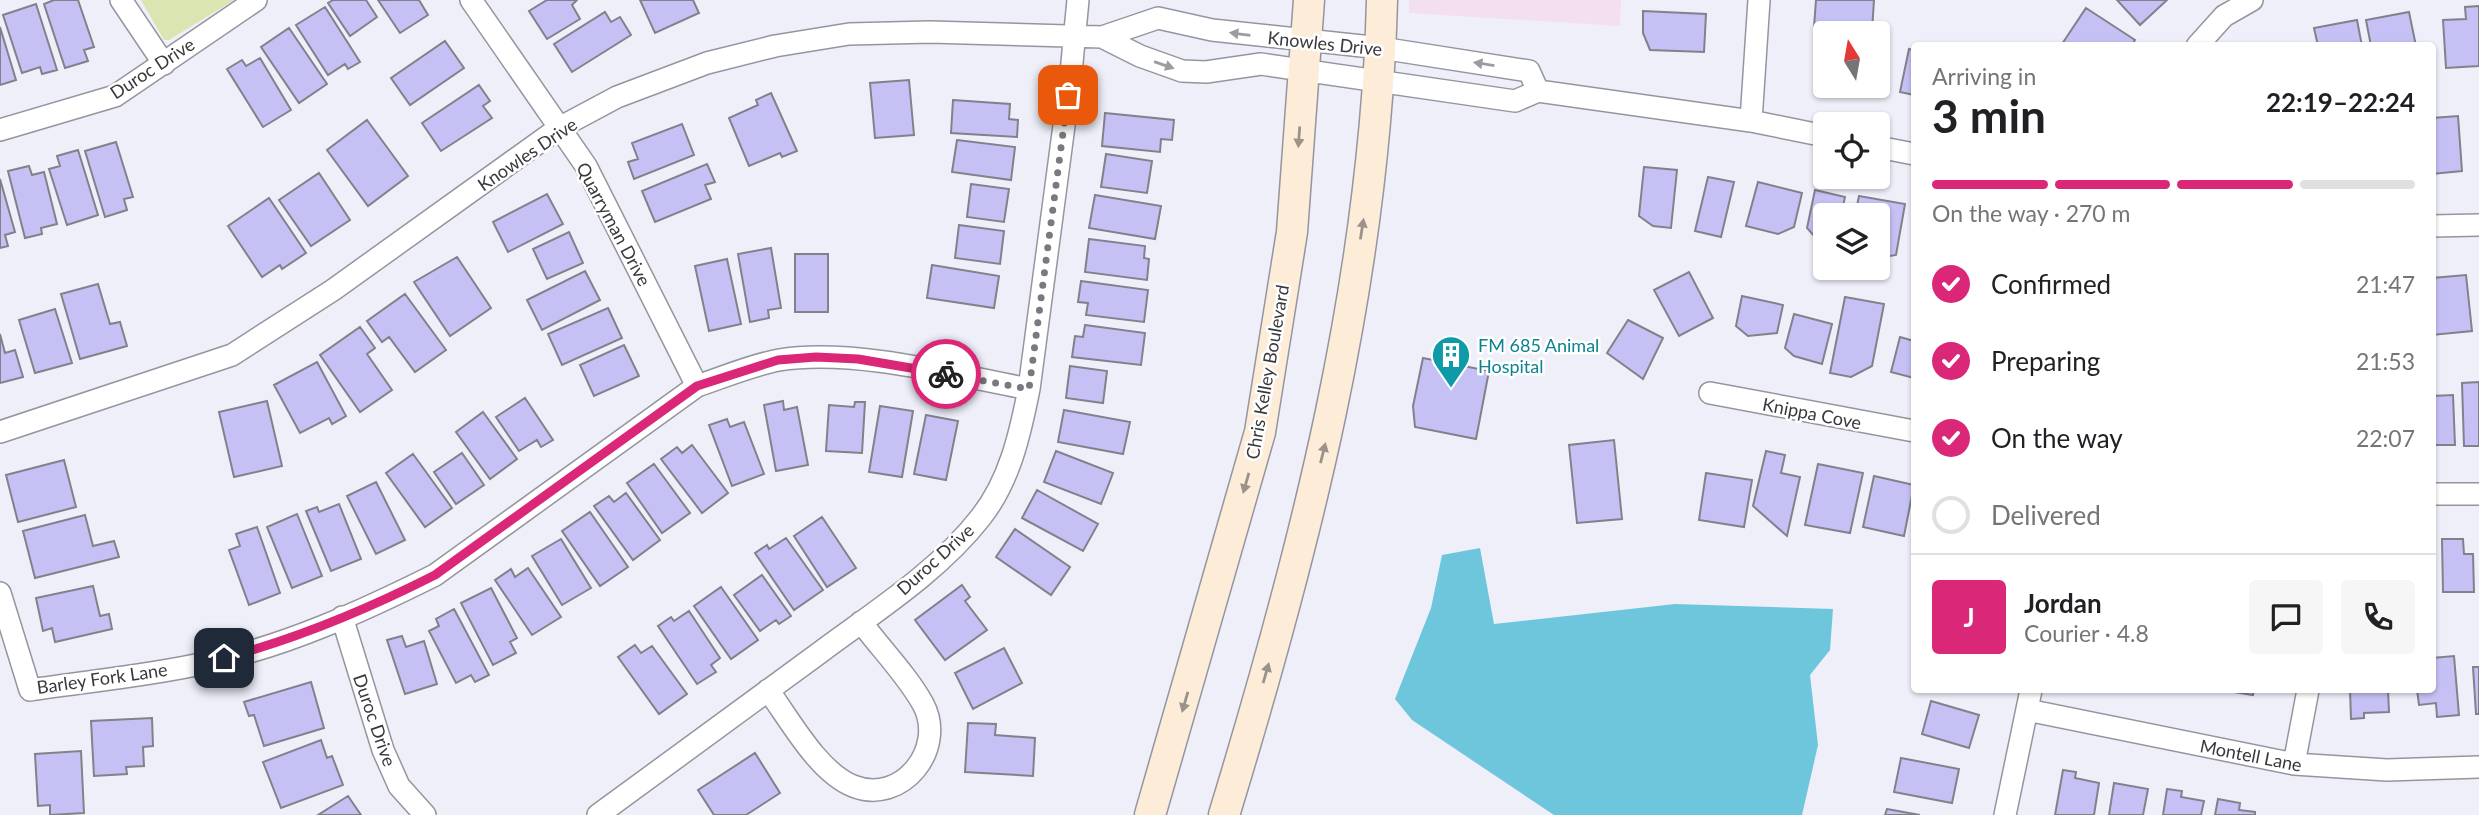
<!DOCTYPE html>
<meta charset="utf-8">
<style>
:root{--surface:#fff;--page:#f6f6f6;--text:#202124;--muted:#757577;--line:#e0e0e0;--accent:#db2777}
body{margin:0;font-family:Lato,sans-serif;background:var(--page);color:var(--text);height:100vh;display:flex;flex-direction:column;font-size:26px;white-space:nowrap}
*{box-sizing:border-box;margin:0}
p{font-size:23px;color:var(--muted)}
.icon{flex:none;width:38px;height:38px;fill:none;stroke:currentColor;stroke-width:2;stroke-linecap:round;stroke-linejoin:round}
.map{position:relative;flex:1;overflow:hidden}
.sheet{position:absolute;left:1911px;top:42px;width:525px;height:651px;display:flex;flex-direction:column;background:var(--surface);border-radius:7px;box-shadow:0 2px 5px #0004}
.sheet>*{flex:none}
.needle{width:46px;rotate:349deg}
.fabs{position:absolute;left:1813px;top:21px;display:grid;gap:14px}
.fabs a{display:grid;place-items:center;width:77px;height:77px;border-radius:7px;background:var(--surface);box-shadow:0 2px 5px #0004;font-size:35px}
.pin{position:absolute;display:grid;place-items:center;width:60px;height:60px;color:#fff;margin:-30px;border-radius:14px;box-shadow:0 4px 10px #0006}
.courier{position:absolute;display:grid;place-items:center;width:70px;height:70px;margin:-35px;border:5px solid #db2777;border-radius:50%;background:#fff;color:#222;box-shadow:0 2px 9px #0007}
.summary em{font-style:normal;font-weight:700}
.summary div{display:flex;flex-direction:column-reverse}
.summary{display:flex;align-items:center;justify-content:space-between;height:119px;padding:0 21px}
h1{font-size:46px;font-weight:700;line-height:52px}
.bar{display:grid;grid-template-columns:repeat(4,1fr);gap:10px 7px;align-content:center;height:84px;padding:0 21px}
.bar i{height:9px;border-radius:5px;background:var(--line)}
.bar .on{background:var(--accent)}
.bar p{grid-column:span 4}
.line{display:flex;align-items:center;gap:18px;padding:0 21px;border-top:2px solid var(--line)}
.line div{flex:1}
.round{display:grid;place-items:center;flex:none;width:74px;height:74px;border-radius:7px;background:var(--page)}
ol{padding:0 21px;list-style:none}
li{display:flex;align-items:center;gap:21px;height:77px}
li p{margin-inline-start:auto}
li .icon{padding:7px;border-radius:50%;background:var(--accent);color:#fff;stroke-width:4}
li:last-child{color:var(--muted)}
li i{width:38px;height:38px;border:4px solid var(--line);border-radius:50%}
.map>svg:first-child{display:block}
</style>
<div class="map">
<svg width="2479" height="815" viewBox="0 0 2479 815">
<rect width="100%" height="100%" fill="#efeffa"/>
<path fill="#f3dfef" d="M1409 0H1621L1620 26 1409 13Z"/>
<path fill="#dbe5b1" d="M141 0H234L169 40H164Z"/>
<path fill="#6ec6dc" d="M1480 548 1494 624 1675 604 1833 609 1830 650 1810 675 1818 745 1802 815H1554L1412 720 1395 699 1431 608 1442 555Z"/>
<path fill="#c6c1f5" stroke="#82818b" stroke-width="2" d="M54 0H78L94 47 84 50 88 61 65 68 44 4Z
M333 0H366L377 17 350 36 328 3Z
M378 0H419L428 15 400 33Z
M547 0H577L572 5 580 19 547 39 529 11Z
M640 0H693L699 13 655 33Z
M1816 0H1874L1872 31 1814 27Z
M2117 0H2167L2140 25Z
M36 4 57 70 42 74 40 67 22 73 3 15Z
M2479 6V66L2446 68 2443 20 2466 19 2465 7Z
M325 7 360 62 348 69 345 64 328 75 296 25Z
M2086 8 2135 40 2131 46 2062 44Z
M1643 11 1706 14 1704 52 1650 50 1643 33Z
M605 12 611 22 620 17 631 35 572 72 554 44Z
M2409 12 2416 46H2371L2366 20Z
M2357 20 2362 46H2318L2314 28Z
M0 27 16 80 0 85Z
M289 28 327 84 299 103 261 47Z
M1821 39 1825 40V83L1816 82Z
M445 41 464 68 410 105 391 78Z
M1909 49 1914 50V95L1900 92Z
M260 58 291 110 263 127 227 69 242 60 246 66Z
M909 80 914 135 875 138 870 83Z
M479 85 490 101 483 106 492 118 441 151 422 123Z
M771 93 797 151 782 157 780 153 749 166 729 118 758 105 756 100Z
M953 100 1010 104 1009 119 1018 120 1017 137 951 133Z
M1105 113 1174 120 1172 140 1161 139 1160 152 1102 146Z
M2458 116 2462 171 2432 174V118Z
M367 120 408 176 368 206 327 150Z
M682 124 694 155 634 179 628 162 638 159 632 143Z
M957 140 1015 147 1011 180 952 172Z
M116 142 133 197 124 199 127 210 105 217 85 151Z
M78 150 98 215 67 225 49 169 60 166 57 156Z
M1106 154 1152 161 1147 193 1101 187Z
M707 164 715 182 705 185 711 199 655 222 642 191Z
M29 166 32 175 44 172 57 224 41 228 42 234 25 238 8 171Z
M1644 167 1677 170 1671 228 1653 226 1639 216Z
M319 173 350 220 311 246 279 200Z
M1708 177 1734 182 1721 237 1695 231Z
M0 179 15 232 5 235 8 246 0 248Z
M1758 182 1802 193 1794 227 1778 234 1746 226Z
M971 184 1009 189 1004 222 967 217Z
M1815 190 1845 197 1841 215H1825V236L1815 237 1807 228Z
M547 194 563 224 508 252 493 222Z
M1095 195 1161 206 1155 239 1089 228Z
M1859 196 1905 204 1896 255 1878 258V215H1855Z
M269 198 306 253 282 269 280 265 262 277 228 226Z
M959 225 1004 231 1000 264 955 258Z
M569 232 583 263 547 279 533 249Z
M1089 239 1145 246 1144 258 1149 259 1147 280 1085 272Z
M771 248 781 308 768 310 769 318 750 322 738 254Z
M795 254H828V312H795Z
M457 257 491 308 450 336 414 282Z
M727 259 741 324 709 331 695 266Z
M932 265 999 276 994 308 927 298Z
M585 271 600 300 542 330 527 300Z
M1689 272 1713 318 1679 336 1654 290Z
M2466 275 2472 331 2432 335V278Z
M1081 281 1148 290 1144 322 1086 315 1088 303 1078 302Z
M98 284 110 324 120 322 127 346 80 359 61 294Z
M405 294 446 350 415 372 389 337 382 342 367 321Z
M1742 296 1783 305 1777 333 1748 336 1736 326Z
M1845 297 1884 304 1872 366 1851 377 1830 373Z
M608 308 622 338 562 365 548 334Z
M55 309 72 363 35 373 19 320Z
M1794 314 1832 324 1822 364 1794 356 1785 348Z
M1628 320 1663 338 1643 379 1607 353Z
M1085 325 1145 333 1141 365 1072 357 1075 336 1083 337Z
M360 327 375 348 367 354 392 390 360 412 320 355Z
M0 334 5 353 15 350 23 377 0 383Z
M1900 337 1914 341V378L1891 372Z
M624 345 639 376 594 396 580 365Z
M1423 358 1489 371 1476 439 1415 427 1413 406Z
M317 362 346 416 332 424 329 418 300 433 274 385Z
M1070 366 1107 371 1103 403 1066 398Z
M2479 382V446H2464L2462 383Z
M2453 395 2455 445H2432V396Z
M525 398 553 440 541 447 537 440 519 451 496 417Z
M267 401 282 466 234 477 219 412Z
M783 401 784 410 797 407 808 465 776 471 764 405Z
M855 402H865L862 453 826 451 829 405 854 407Z
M880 406 913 411 902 477 869 472Z
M1064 410 1130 422 1123 454 1058 442Z
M483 412 517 459 490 479 456 432Z
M926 415 958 421 946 480 914 474Z
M727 419 730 427 744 422 764 474 732 486 709 425Z
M1614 440 1622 519 1577 523 1569 445Z
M692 445 728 493 702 513 661 459 677 447 682 453Z
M1056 451 1113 473 1101 504 1044 482Z
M1766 451 1785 455 1781 473 1800 477 1787 536 1753 506Z
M462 453 484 485 456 504 434 472Z
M413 454 452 508 425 527 386 473Z
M64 460 76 507 18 522 6 475Z
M654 464 690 513 662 533 627 483Z
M1818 464 1863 473 1850 533 1805 525Z
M1706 473 1752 480 1744 527 1699 520Z
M1874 476 1914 485 1904 536 1863 527Z
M376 482 405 540 376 554 347 496Z
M1037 490 1098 524 1083 551 1022 518Z
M626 493 660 540 633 560 594 506 609 496 614 502Z
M339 504 361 559 331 571 306 511 317 507 319 512Z
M590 512 628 567 600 586 562 531Z
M297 514 322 576 292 588 267 527Z
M85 515 93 546 114 541 119 557 35 578 23 531Z
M822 517 856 568 827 587 794 536Z
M257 527 280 593 249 605 229 550 240 546 236 534Z
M1015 529 1070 567 1051 595 996 557Z
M786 538 823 590 794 610 755 553 767 545 769 549Z
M561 539 591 588 562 605 532 556Z
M2442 539H2463L2464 554H2473L2474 592H2443Z
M528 568 561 617 532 635 495 580 511 569 515 577Z
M762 575 791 616 779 624 776 620 760 631 734 595Z
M962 585 970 597 965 601 987 630 945 660 915 620Z
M93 586 100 616 109 614 112 629 55 642 52 628 43 631 36 598Z
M721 587 758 640 731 659 694 606Z
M491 588 517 638 510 642 516 653 493 665 461 603Z
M454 609 489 675 475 682 471 675 456 683 429 631 439 626 436 619Z
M689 611 720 658 711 665 716 672 697 684 658 626 671 617 674 621Z
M402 636 406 647 424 641 437 684 405 694 387 640Z
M635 645 641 653 652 646 687 694 659 714 618 657Z
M1004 648 1022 683 973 709 955 673Z
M2454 656 2459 715 2437 717 2436 703 2419 705 2417 690H2432V658Z
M2473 667H2479V714H2476Z
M311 682 324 728 264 746 254 715 249 716 244 702Z
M2222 690H2254L2253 695Z
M2350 690H2388L2389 712 2364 713V718L2351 719Z
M1931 701 1979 715 1969 748 1922 734Z
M152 718 153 746 143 747 144 766 126 767 127 774 94 776 91 721Z
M968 723 996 724 995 735 1035 738 1033 776 965 772Z
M321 740 327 758 332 756 343 785 281 808 263 762Z
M81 751 84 813 50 815V805L38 806 35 754Z
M755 753 780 793 746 815H714L698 790Z
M1901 758 1959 769 1952 803 1894 792Z
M2063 770 2076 772 2075 778 2099 783 2094 815H2055Z
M2114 783 2148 789 2143 815H2109Z
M2167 789 2182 791 2181 797 2204 801 2201 815H2163Z
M348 796 361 815H318Z
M2218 799 2240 803 2239 810 2255 812V815H2215Z
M1887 809 1920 815H1885Z"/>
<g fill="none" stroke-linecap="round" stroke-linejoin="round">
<g stroke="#95959f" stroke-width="24">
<path id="street" d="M121 0 164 64
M471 0 586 166 697 386
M1102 37 1140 56 1182 71 1206 72 1261 64 1515 101 1538 91 1751 121 1825 136
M2197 46 2224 16 2252 0
M1751 121 1759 0
M0 130 115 96 256 0
M1878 147 1914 154
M2432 226 2479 225
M1710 393 1914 431
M0 432 232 355 333 290 559 128 617 97 707 63 775 46 849 34 930 32 1102 37 1158 18 1212 30 1381 48 1529 71 1538 91
M2432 494H2479
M0 593 30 690C88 681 148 676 205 663 284 647 363 611 435 575L697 386C724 377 752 365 779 360 853 348 955 375 1029 389
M342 617 383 750 399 786 425 815
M768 690C790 720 818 772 853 786 902 806 947 748 923 704 907 675 881 649 861 622
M2027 710 2294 764 2387 770 2479 767
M2294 764 2308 690
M598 815C672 760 747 706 822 651 876 611 939 571 981 517 1010 480 1020 434 1029 389L1071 73 1078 0
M2005 815 2031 690"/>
</g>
<g stroke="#95959f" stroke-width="33">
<path id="secondary" d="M1150 815 1260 432 1292 232 1309 0
M1224 815C1305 550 1375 279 1382 0"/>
</g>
<use href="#street" stroke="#fff" stroke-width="21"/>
<use href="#secondary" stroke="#fdecd7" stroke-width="30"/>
</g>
<defs><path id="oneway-solid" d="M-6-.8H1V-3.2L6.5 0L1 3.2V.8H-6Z" transform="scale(1.75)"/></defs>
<g fill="#9c9c9e">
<use href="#oneway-solid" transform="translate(1240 34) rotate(-173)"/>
<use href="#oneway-solid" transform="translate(1484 64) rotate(-171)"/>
<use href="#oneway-solid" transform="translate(1164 65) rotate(19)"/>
</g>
<g fill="#9b928a">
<use href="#oneway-solid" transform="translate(1299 137) rotate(94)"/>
<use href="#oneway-solid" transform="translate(1362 229) rotate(-81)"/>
<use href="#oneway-solid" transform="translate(1323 453) rotate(-76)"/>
<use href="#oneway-solid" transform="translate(1246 483) rotate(106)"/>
<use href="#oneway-solid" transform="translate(1266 673) rotate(-74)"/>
<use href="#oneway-solid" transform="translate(1185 702) rotate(106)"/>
</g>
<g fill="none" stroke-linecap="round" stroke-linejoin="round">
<path stroke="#79797f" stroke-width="7" stroke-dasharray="0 12.6" d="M946 374 1029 389 1068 95"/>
<path stroke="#db2777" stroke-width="9" d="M224 658C296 639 368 609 435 575L697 386 778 360 816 357 858 359 946 374"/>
</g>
<defs>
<g id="building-pin" transform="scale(2.0125)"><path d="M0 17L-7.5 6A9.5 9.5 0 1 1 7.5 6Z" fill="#0f9aa8" stroke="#fff"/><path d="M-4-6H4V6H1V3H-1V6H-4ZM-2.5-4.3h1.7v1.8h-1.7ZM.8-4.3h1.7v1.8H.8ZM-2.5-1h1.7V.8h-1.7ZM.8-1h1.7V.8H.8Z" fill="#fff"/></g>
</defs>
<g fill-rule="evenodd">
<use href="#building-pin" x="1451" y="355"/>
</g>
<g text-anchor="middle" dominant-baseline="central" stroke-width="5" stroke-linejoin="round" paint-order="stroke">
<g font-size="18" fill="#39393d" stroke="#fff">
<text transform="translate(1325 43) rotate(6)">Knowles Drive</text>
<text transform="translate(152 68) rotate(-33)">Duroc Drive</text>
<text transform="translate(527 154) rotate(-34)">Knowles Drive</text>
<text transform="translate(614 224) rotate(62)">Quarryman Drive</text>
<text transform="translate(1267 372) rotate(-80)">Chris Kelley Boulevard</text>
<text transform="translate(1812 413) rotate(11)">Knippa Cove</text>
<text transform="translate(935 559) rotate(-42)">Duroc Drive</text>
<text transform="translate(102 678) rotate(-8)">Barley Fork Lane</text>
<text transform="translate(375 720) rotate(71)">Duroc Drive</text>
<text transform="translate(2251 755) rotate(11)">Montell Lane</text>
</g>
<g font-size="18" fill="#0d838f" stroke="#fff" text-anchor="start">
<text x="1478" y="345">FM 685 Animal<tspan x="1478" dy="21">Hospital</tspan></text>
</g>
</g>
</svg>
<div class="fabs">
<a><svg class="needle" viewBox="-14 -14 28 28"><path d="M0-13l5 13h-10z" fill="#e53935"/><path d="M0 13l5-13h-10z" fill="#757577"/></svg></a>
<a><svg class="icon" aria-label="locate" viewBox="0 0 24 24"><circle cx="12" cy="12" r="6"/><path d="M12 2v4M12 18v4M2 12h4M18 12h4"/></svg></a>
<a><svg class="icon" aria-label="layers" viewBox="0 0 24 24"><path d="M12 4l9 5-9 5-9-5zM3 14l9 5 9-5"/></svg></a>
</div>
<div class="pin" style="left:1068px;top:95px;background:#ea580c"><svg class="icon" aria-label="bag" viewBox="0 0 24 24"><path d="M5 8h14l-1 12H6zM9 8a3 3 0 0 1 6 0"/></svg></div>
<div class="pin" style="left:224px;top:658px;background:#1f2937"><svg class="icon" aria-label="home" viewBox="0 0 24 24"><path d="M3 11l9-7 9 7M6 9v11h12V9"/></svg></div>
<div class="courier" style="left:946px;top:374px"><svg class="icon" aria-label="bike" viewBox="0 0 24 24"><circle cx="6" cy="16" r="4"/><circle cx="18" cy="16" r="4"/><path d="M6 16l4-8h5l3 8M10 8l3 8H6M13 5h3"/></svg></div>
<section class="sheet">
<div class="summary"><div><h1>3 min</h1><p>Arriving in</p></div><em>22:19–22:24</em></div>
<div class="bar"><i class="on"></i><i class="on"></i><i class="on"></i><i></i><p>On the way · 270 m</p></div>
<ol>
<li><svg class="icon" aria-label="check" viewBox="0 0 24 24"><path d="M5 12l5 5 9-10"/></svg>Confirmed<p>21:47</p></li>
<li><svg class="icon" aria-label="check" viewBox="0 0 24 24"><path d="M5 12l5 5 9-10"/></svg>Preparing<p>21:53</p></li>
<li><svg class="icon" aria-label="check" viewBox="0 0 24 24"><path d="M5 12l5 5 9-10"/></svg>On the way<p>22:07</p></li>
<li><i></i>Delivered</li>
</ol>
<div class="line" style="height:126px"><b class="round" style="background:var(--accent);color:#fff">J</b><div><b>Jordan</b><p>Courier · 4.8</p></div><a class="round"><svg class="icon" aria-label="chat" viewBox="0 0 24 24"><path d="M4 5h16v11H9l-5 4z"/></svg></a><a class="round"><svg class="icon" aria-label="phone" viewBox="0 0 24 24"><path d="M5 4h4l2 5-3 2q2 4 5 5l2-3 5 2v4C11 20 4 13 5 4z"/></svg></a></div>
</section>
</div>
